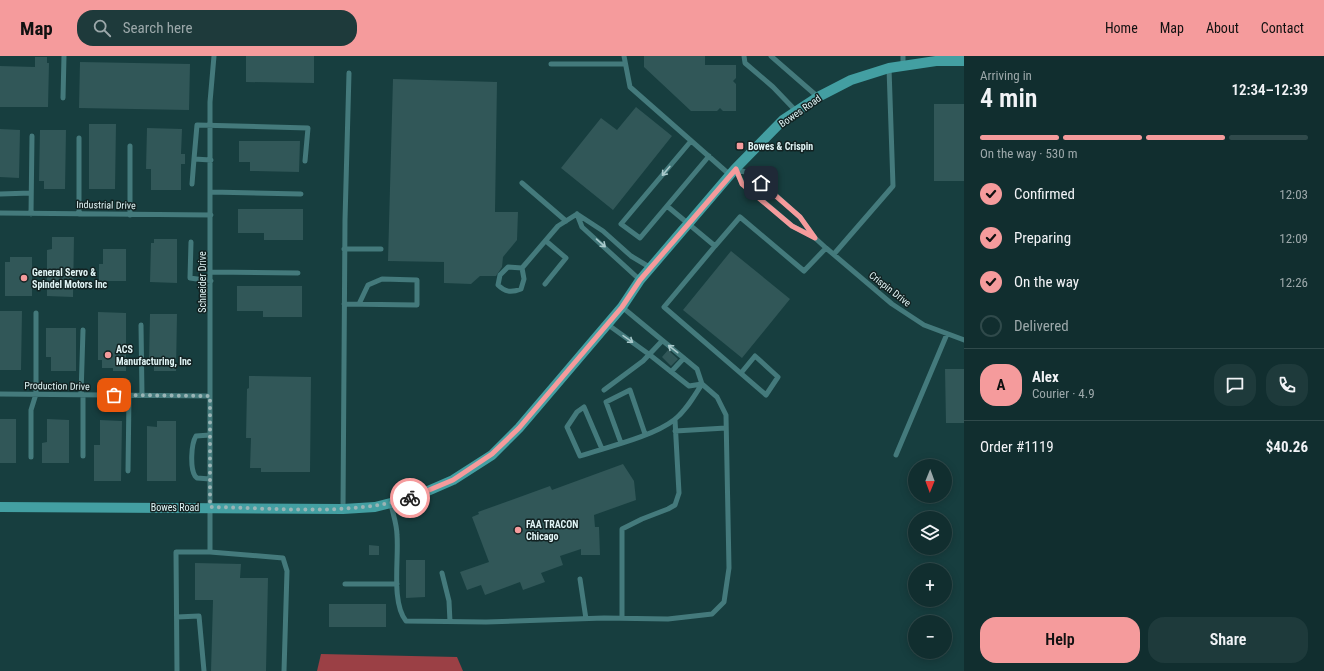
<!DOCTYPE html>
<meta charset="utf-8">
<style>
:root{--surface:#112e2f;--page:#1e3a3b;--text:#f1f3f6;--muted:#9ca8aa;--line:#304a4b;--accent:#f59b9c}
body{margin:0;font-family:"Roboto Condensed",sans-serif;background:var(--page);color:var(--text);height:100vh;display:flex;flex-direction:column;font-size:15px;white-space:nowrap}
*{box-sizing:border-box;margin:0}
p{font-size:13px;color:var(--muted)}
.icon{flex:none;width:22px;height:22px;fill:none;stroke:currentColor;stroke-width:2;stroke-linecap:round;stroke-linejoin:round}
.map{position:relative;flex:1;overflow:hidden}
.details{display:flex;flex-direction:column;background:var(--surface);width:360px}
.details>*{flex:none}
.needle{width:26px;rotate:181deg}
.tools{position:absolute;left:908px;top:403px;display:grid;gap:8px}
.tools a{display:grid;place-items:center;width:44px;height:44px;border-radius:50%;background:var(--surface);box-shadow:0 2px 10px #0003,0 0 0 1px var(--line);font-size:20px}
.pin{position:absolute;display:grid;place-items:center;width:34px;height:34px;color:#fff;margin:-17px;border-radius:8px;box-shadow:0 2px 6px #0006}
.courier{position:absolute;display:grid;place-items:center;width:40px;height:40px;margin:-20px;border:3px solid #f59b9c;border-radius:50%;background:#fff;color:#222;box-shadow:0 1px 5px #0007}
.head em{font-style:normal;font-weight:600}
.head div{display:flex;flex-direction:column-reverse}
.head{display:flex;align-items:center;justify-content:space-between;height:68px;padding:0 16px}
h1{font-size:26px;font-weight:600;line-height:30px}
.bar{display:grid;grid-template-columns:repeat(4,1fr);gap:6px 4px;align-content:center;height:48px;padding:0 16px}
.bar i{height:5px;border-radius:3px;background:var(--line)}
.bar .active{background:var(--accent)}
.bar p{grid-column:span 4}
.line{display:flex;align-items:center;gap:10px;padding:0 16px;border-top:1px solid var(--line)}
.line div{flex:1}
.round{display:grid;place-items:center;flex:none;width:42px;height:42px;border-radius:16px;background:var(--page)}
ol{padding:0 16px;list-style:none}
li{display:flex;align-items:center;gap:12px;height:44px}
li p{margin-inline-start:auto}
li .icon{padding:4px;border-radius:50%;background:var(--accent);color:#111;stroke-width:4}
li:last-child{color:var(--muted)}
li i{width:22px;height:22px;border:2px solid var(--line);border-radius:50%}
.cta{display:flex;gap:8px;margin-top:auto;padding:8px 16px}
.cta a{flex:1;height:46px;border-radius:16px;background:var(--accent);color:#111;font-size:16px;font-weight:600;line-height:46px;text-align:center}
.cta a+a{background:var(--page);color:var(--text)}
header{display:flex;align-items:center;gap:24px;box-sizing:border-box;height:56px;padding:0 20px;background:var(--accent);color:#111}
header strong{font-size:19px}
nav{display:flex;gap:22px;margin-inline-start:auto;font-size:14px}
.search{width:280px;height:36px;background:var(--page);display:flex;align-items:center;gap:10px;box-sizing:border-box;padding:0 14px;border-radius:16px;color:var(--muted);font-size:15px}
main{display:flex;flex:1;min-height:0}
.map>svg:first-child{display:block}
</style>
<header>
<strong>Map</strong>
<div class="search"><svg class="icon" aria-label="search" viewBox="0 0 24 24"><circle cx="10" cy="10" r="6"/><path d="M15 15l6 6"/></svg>Search here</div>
<nav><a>Home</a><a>Map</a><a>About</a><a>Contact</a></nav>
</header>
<main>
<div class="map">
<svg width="964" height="615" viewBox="0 0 964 615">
<rect width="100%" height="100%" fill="#173e3f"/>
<path fill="#9b4045" d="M321 598 457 601 463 615H317Z"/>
<path fill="#315758" d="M246 0H314V27L246 26Z
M644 0H705V9H736V22L733 25 736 28V55H723L720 52 717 55H691L644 11Z
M35 1H47V7H49L48 51H0V10L35 11Z
M80 6 190 8 189 54 79 52Z
M393 23 497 26 495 156H518L517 184 503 201 502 211 496 220H480L471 228 444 227V206L388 205Z
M934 48H964V125H934Z
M636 51 672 80 613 154 561 112 601 62 617 74Z
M89 68H116L115 133H89Z
M147 72 182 73 181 98H185V108H181V134H151V113H146Z
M0 73 20 74 19 122 0 121Z
M40 74H66L65 133H44V125H39Z
M239 85H300L299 116 250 115V106H239Z
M238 153H303V184H264V177H238Z
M52 181H74L73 241 47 240V194L52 193Z
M154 183H177V227L150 226 151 187H154Z
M103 193H126V225H99V208H103Z
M731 195 790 243 742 302 683 254Z
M10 201H32V240H5V206H10Z
M237 230H302V261H263V255H237Z
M0 255H22L21 314H0Z
M98 256 126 257V315H113V312H102V304H98Z
M150 258H177L176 315H154V305H149Z
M46 272H76V315H51V301H46Z
M668 294 678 303 671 310 662 301Z
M945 313H964V367H946Z
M249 320 311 321 310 416H261V412H250L251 382H246L247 333 249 332Z
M0 363H16V407H0Z
M47 363 69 364V407H42V387L47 386Z
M100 364 122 365 121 425H94V389H100Z
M157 365H176V425H147V370L157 371Z
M623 408 634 425 636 444 594 459 595 471H599L600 499H581V493L560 500 563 509 541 517 545 526 523 534 520 526 485 539 481 529 467 534 460 516 489 506 472 461 479 458 478 456 550 430 552 434Z
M369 489 379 490V499H369Z
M406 504H425V541L406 542Z
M195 507 241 508 240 522H268L266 615H211L213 544H195Z
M329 548H386V571H329Z"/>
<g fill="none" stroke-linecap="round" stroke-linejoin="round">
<path stroke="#447a7c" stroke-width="5" d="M624 0 630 31 730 119
M744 0 745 7 773 31 796 55
M771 0 818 41
M903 0V9
M551 8H625
M63 42 64 0
M691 85 621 168 640 182 709 100
M211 104 194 103 197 69 308 72 305 105
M735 113 752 118 800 161 815 182 826 192 892 248 924 269 964 284
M735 113 743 128 792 170 814 181
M522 127 566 165
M192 128 194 103
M211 136 301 138
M0 138 31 137
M667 150 715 190 740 161 804 215 826 192
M0 157 211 159
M31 158 32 80
M79 158V82
M577 158 582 171 640 224
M577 158 603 175 631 200 651 212
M130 159V90
M191 186 190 222 211 225
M715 190 664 251 766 339 778 321 755 300 741 317
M344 193H381
M834 198 893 130 889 12
M522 212 508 211 500 219 498 229C505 236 511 237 521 233L524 223 522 212 558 170 577 158
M211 216 298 217
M545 228 566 202 546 185
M344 248 417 249V224L382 223 368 229 359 248
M607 268 650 299 689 330 702 328 697 313 622 251
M141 269 142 339
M671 316 684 302
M604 334 643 305 662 285
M0 338 210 340
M81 339 83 274
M675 375 726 372
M621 387 606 346 630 334 645 378
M896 399 947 278
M83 400V339
M31 401V354L36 338V257
M128 415 129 339
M210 423 197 422 195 420C190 412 191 388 196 380L210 379
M391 448C393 458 397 469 397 479 399 503 391 546 406 565L486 566 604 562 668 563 712 558 724 546 729 512 726 359 717 341 702 328C694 340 686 355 674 364 652 381 607 391 580 400L567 371 577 356 584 351 602 393
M343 453 345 164 349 17
M210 496 283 502 287 515 284 615
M442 517 449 545 450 566
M580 523 586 563
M345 528H397
M177 561 199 560 204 615
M622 562V473L642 463 668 453 675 449 679 437 675 364
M177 615 176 496H210V46L214 0"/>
<path stroke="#439fa2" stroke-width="10" d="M0 451 343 453 375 451 414 441 453 424 492 399 519 372 542 345 622 251 640 224 735 113 783 64 818 41 851 24 889 12 936 5H964"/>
</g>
<defs><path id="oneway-shaft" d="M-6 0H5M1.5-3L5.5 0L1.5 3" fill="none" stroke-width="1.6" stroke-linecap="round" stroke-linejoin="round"/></defs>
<g stroke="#a9c9cb">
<use href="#oneway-shaft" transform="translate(666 115) rotate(130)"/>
<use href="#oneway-shaft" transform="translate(601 187) rotate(41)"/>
<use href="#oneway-shaft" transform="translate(628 283) rotate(35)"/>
<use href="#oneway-shaft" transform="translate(673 293) rotate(-142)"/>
</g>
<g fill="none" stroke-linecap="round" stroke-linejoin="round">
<path stroke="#9ab4b5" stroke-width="4" stroke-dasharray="0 7.2" d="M114 339 210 340V451C275 452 348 460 410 442"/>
<path stroke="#f59b9c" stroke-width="5" d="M410 442 453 424 492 398 519 372 622 251 640 224 736 113 742 128 792 170 815 182 800 161 761 127"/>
</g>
<g fill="#f59b9c" stroke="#122222" stroke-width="1.5">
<rect x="736" y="86" width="8" height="8" rx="2"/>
<circle cx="24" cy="222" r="4"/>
<circle cx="108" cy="299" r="4"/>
<circle cx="518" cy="474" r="4"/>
</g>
<g text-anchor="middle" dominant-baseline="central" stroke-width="3" stroke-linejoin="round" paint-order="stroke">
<g font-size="10" fill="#e0f4f5" stroke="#122222">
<text transform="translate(800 55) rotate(-35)">Bowes Road</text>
<text transform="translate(106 149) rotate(1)">Industrial Drive</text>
<text transform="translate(202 226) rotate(-90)">Schneider Drive</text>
<text transform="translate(890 233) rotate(38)">Crispin Drive</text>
<text transform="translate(57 330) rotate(1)">Production Drive</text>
<text x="175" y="451">Bowes Road</text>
</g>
<g font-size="10" font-weight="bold" fill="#e0f4f5" stroke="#122222" text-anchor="start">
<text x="748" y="90">Bowes &amp; Crispin</text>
<text x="32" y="216">General Servo &amp;<tspan x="32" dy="12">Spindel Motors Inc</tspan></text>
<text x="116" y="293">ACS<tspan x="116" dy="12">Manufacturing, Inc</tspan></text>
<text x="526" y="468">FAA TRACON<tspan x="526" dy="12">Chicago</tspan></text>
</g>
</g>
</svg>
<div class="tools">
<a><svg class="needle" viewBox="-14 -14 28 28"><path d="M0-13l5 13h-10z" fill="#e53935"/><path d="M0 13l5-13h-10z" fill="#9ca8aa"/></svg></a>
<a><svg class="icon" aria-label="layers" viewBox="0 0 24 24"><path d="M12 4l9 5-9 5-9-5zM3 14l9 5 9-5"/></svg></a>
<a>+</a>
<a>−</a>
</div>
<div class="pin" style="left:114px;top:339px;background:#ea580c"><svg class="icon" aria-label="bag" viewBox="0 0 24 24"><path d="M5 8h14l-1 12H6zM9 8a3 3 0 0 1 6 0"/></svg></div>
<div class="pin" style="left:761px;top:127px;background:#1f2937"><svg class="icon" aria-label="home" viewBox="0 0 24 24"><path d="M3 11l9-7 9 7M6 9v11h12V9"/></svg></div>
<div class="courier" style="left:410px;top:442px"><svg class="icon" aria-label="bike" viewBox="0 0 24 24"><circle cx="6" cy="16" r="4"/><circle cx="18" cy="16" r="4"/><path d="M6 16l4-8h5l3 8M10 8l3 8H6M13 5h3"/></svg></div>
</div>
<section class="details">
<div class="head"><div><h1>4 min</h1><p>Arriving in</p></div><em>12:34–12:39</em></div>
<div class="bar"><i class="active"></i><i class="active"></i><i class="active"></i><i></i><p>On the way · 530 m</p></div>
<ol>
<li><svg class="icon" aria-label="check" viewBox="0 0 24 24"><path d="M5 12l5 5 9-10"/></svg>Confirmed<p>12:03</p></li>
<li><svg class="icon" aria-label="check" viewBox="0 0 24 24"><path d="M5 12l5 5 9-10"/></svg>Preparing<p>12:09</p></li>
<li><svg class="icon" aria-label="check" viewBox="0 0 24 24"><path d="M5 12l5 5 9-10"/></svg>On the way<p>12:26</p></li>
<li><i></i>Delivered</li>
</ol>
<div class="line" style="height:72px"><b class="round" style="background:var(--accent);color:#111">A</b><div><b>Alex</b><p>Courier · 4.9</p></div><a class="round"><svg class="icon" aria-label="chat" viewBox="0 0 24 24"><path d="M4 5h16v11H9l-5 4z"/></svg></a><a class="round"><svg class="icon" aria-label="phone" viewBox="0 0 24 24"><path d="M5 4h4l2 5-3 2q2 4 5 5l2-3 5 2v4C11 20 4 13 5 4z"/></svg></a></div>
<div class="line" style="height:52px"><div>Order #1119</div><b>$40.26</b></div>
<div class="cta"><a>Help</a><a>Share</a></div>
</section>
</main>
